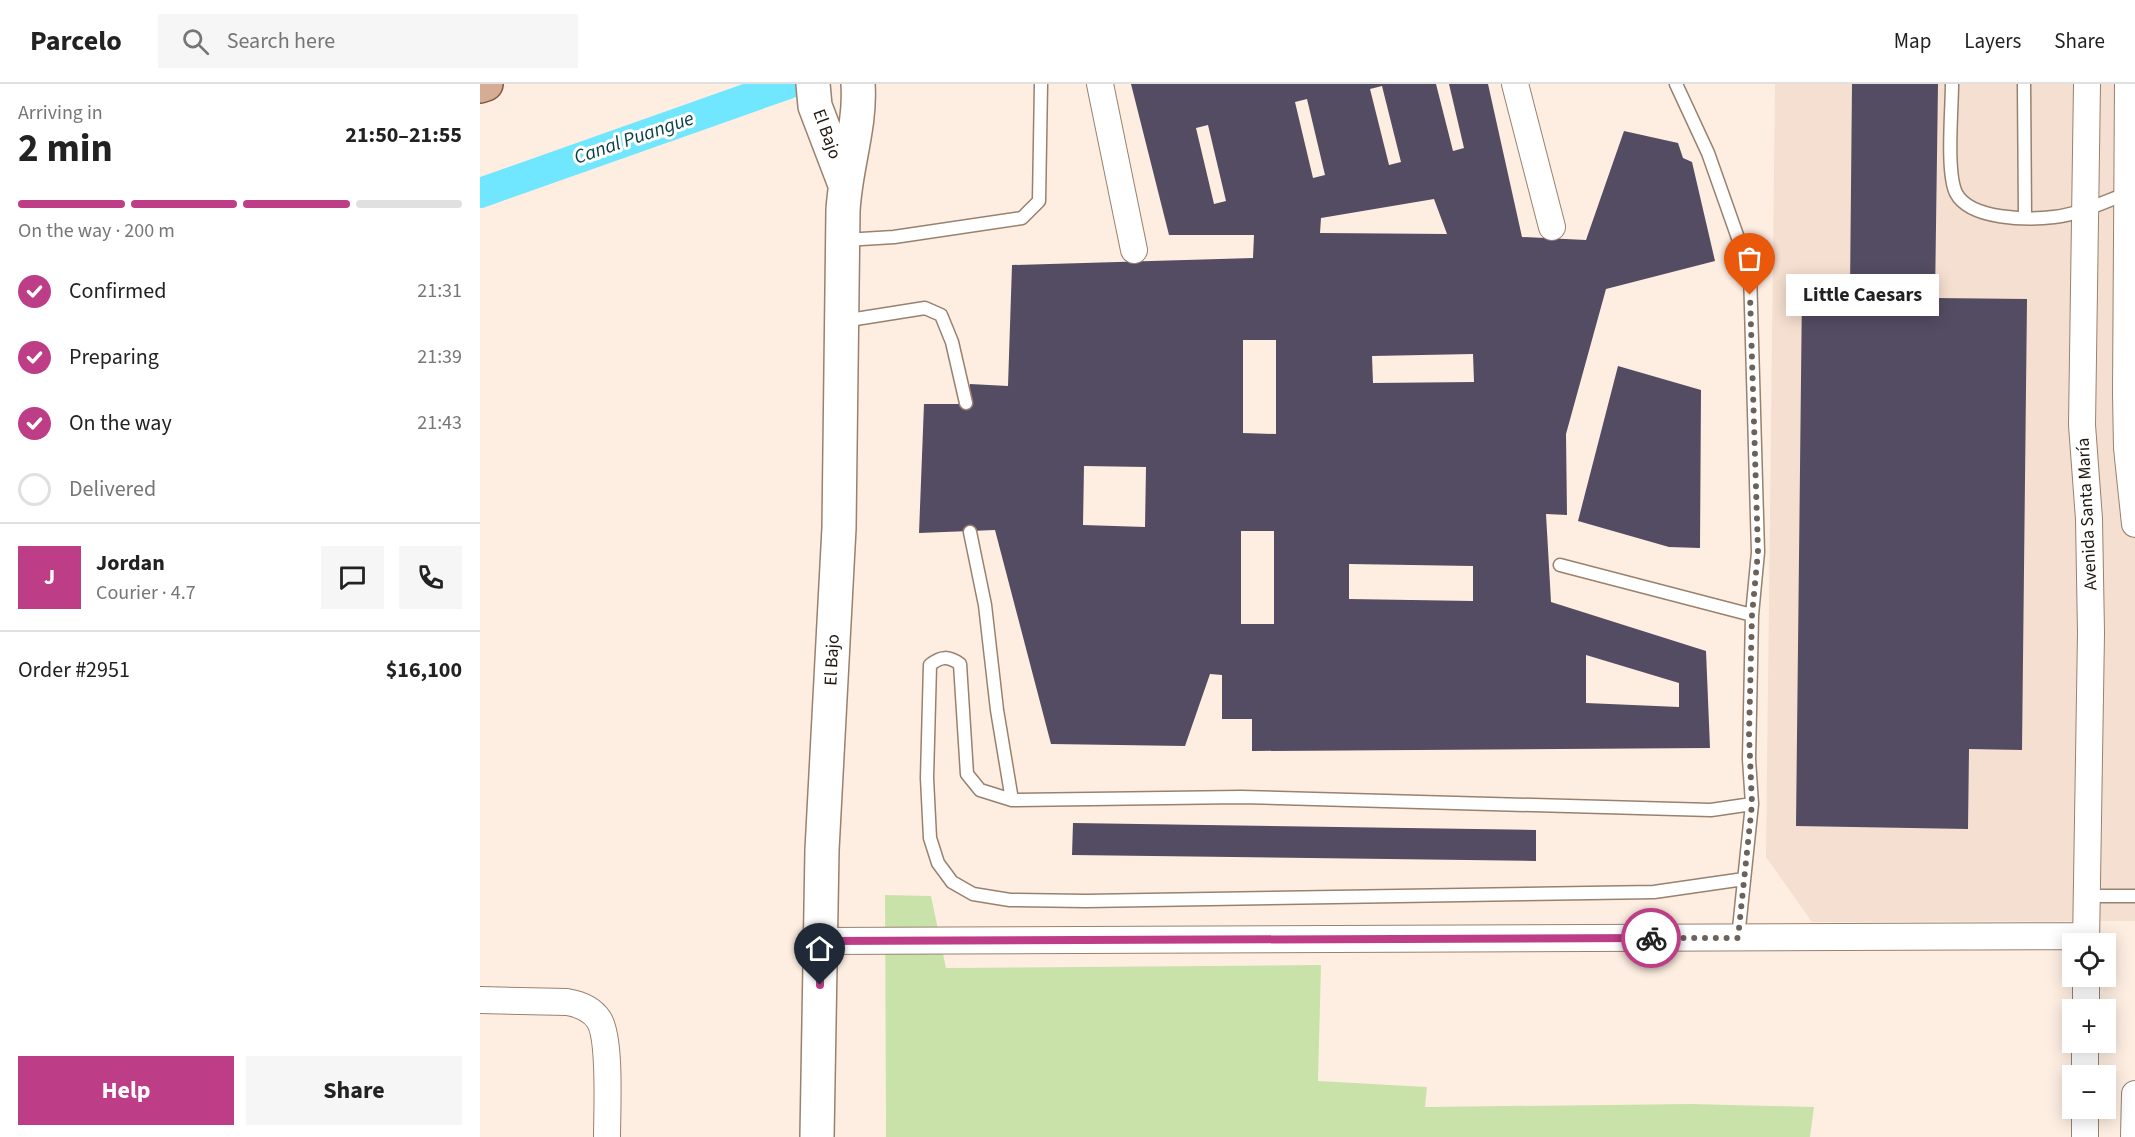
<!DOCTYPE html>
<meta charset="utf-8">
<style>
:root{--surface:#fff;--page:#f6f6f6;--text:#222;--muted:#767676;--line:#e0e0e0;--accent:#be3d87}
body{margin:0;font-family:"Source Sans 3",sans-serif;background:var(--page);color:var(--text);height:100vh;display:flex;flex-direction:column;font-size:22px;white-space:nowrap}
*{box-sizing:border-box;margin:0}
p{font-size:20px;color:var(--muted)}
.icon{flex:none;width:33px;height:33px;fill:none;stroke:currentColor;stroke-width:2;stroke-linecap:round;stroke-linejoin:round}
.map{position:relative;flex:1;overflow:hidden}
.sheet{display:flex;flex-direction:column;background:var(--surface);width:480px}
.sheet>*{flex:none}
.fabs{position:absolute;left:1582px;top:849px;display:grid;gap:12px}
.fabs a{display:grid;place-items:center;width:54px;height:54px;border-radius:0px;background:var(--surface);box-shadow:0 3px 15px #0003;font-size:30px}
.pin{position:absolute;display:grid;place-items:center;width:51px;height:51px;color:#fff;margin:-62px -26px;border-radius:50% 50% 50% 0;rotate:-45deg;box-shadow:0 0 6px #0007}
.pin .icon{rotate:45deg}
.courier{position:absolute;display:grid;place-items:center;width:60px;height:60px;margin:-30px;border:4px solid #be3d87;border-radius:50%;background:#fff;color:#222;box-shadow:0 2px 8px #0007}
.bubble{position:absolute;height:42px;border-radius:0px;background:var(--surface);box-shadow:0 3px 15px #0003;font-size:20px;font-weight:700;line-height:42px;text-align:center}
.summary em{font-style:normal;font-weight:700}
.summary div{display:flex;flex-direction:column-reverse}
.summary{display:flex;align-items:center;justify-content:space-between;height:102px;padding:0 18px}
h1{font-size:39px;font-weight:700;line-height:45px}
.bar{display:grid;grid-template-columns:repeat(4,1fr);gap:9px 6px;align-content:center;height:72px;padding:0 18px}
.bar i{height:8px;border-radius:4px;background:var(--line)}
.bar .on{background:var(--accent)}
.bar p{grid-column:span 4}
.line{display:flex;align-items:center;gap:15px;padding:0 18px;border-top:2px solid var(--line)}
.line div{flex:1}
.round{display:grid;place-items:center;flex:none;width:63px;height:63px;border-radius:0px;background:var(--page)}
ol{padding:0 18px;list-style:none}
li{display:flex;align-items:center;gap:18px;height:66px}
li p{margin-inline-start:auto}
li .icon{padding:6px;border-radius:50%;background:var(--accent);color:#fff;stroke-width:4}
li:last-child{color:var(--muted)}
li i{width:33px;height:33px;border:3px solid var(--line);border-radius:50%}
.primary-button{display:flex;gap:12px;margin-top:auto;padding:12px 18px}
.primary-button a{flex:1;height:69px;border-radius:0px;background:var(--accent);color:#fff;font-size:24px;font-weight:700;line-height:69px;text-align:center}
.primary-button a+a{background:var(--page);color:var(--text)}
header{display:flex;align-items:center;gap:36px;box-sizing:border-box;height:84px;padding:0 30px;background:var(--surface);border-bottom:2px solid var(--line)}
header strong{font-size:28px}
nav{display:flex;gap:33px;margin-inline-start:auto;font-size:21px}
.search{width:420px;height:54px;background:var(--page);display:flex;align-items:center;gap:15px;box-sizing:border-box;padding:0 21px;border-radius:0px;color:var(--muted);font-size:22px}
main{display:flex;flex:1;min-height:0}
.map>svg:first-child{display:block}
</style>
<header>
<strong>Parcelo</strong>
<div class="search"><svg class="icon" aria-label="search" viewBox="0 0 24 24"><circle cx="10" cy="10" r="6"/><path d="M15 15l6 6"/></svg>Search here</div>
<nav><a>Map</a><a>Layers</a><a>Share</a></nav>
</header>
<main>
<section class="sheet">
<div class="summary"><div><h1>2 min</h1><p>Arriving in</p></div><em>21:50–21:55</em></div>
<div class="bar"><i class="on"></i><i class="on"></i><i class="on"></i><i></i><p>On the way · 200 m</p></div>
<ol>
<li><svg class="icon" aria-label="check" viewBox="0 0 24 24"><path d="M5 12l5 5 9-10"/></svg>Confirmed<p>21:31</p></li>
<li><svg class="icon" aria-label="check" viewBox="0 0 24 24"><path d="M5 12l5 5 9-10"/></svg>Preparing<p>21:39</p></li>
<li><svg class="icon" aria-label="check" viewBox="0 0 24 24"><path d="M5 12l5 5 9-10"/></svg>On the way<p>21:43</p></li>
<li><i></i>Delivered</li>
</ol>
<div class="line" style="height:108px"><b class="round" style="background:var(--accent);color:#fff">J</b><div><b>Jordan</b><p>Courier · 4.7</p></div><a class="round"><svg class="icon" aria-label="chat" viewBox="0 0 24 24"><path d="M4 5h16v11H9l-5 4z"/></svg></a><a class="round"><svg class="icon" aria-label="phone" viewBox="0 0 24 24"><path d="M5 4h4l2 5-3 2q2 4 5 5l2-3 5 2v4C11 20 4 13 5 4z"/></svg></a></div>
<div class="line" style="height:78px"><div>Order #2951</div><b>$16,100</b></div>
<div class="primary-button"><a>Help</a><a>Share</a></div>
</section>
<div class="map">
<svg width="1655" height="1053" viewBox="0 0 1655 1053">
<rect width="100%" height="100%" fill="#feeee2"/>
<path fill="#f4dfd0" d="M1295 0H1655V837L1332 838 1286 773Z"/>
<path fill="#c9e2a9" d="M405 811 451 812 466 884 841 881 838 997 947 1003 945 1023 1211 1020 1334 1023 1330 1053H406Z"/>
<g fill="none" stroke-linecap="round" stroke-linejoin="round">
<path stroke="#70e6ff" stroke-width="30" d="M0 109 308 0"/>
</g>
<path fill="#544c62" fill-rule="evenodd" d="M651 0H956L973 67 984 64 969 0H1008L1042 153 1106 156 1144 47 1198 59 1203 74 1212 78 1235 177 1126 205 1086 350 1087 431 1066 430 1071 518 1226 567 1230 664 772 667V635H742V591L730 590 705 662 571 660 515 446 439 449 444 320H487L490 300 528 302 532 181 773 174 774 151H689ZM902 2 921 78 909 81 890 5ZM827 15 845 91 833 94 815 18ZM728 41 746 117 734 120 716 44ZM954 115 967 150 840 149 841 134ZM763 256H796V350L763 349ZM993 270 994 298 893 299 892 272ZM604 382 666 383 665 443 603 441ZM761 447H794V540H761ZM869 480 993 482V517L869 515ZM1106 571 1199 599V623L1106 619Z
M1372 0H1458L1455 214 1547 215 1542 666 1489 665 1488 745 1316 742 1322 206H1370Z
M1138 282 1221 306 1220 464 1189 463 1098 437Z
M593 739 1056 746V777L592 771Z"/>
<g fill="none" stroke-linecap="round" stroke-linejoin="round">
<g stroke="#98816f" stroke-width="15">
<path id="lane" d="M1472 0C1472 26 1466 88 1476 109 1490 136 1548 136 1574 133 1600 130 1624 118 1648 109
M1544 0 1545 133
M365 156 414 153 542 134 559 117 561 0
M363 237 445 224 461 231 472 258 486 319
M490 448 505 521 517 626 532 716 761 713 1231 726 1272 720 1269 675 1272 531 1278 468 1270 188 1228 69 1196 0
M1080 481 1272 531
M532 716 500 706 487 690 480 580C468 572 461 572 450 581L447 694 450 754 458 779 472 798 493 810 530 816 606 817 1174 808 1264 795
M1607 812H1655
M1258 854 1272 720"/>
</g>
<g stroke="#98816f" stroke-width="28">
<path id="street" d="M620 0 654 166
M1035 0 1072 143
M1648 0 1646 310 1647 364 1655 440
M340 857 1606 852
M1606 860 1611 549 1609 435 1602 341 1607 0
M0 916 87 918C99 920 112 925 119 936 131 955 127 1027 127 1053
M1606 926V892
M1605 992V958
M1605 1053V1024
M1654 1053 1655 1010"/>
</g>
<g stroke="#98816f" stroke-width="36">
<path id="secondary" d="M333 0 335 22 364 98
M337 1053 342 766 359 444 363 127C365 84 381 42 378 0"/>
</g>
<g stroke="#835438" stroke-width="36">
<path id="primary" d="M0 2 6 0"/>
</g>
<use href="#lane" stroke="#fff" stroke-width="12"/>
<use href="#street" stroke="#fff" stroke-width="26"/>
<use href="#secondary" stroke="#fff" stroke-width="33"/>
<use href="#primary" stroke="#d5ac94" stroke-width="33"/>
</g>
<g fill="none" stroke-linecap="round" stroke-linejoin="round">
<path stroke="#6d625a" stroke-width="6" stroke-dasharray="0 10.8" d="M1171 854H1258L1272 720 1269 651 1272 531 1278 468 1270 211"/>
<path stroke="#be3d87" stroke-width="8" d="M340 901V857L1171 854"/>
</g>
<g text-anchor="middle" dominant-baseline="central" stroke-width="6" stroke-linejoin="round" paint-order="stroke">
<g font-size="18" fill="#1f1710" stroke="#fff">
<text transform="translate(347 50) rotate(70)">El Bajo</text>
<text transform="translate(1607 430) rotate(-93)">Avenida Santa María</text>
<text transform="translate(352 576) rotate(-87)">El Bajo</text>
</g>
<g font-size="20" font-style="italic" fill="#033e47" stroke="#fff">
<text transform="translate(154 54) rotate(-19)">Canal Puangue</text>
</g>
</g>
</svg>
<div class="fabs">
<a><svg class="icon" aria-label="locate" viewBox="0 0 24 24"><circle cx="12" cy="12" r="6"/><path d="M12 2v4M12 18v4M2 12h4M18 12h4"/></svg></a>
<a>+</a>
<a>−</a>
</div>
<div class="pin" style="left:1270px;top:211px;background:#ea580c"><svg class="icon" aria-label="bag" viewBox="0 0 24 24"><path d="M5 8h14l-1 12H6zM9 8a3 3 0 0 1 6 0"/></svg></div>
<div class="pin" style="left:340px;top:901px;background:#1f2937"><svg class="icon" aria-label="home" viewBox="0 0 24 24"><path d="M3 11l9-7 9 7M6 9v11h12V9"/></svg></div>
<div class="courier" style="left:1171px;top:854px"><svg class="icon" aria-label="bike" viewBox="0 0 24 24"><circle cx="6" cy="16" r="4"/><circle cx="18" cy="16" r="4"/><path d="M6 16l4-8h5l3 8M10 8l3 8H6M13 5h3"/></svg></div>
<div class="bubble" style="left:1306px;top:190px;width:153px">Little Caesars</div>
</div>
</main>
